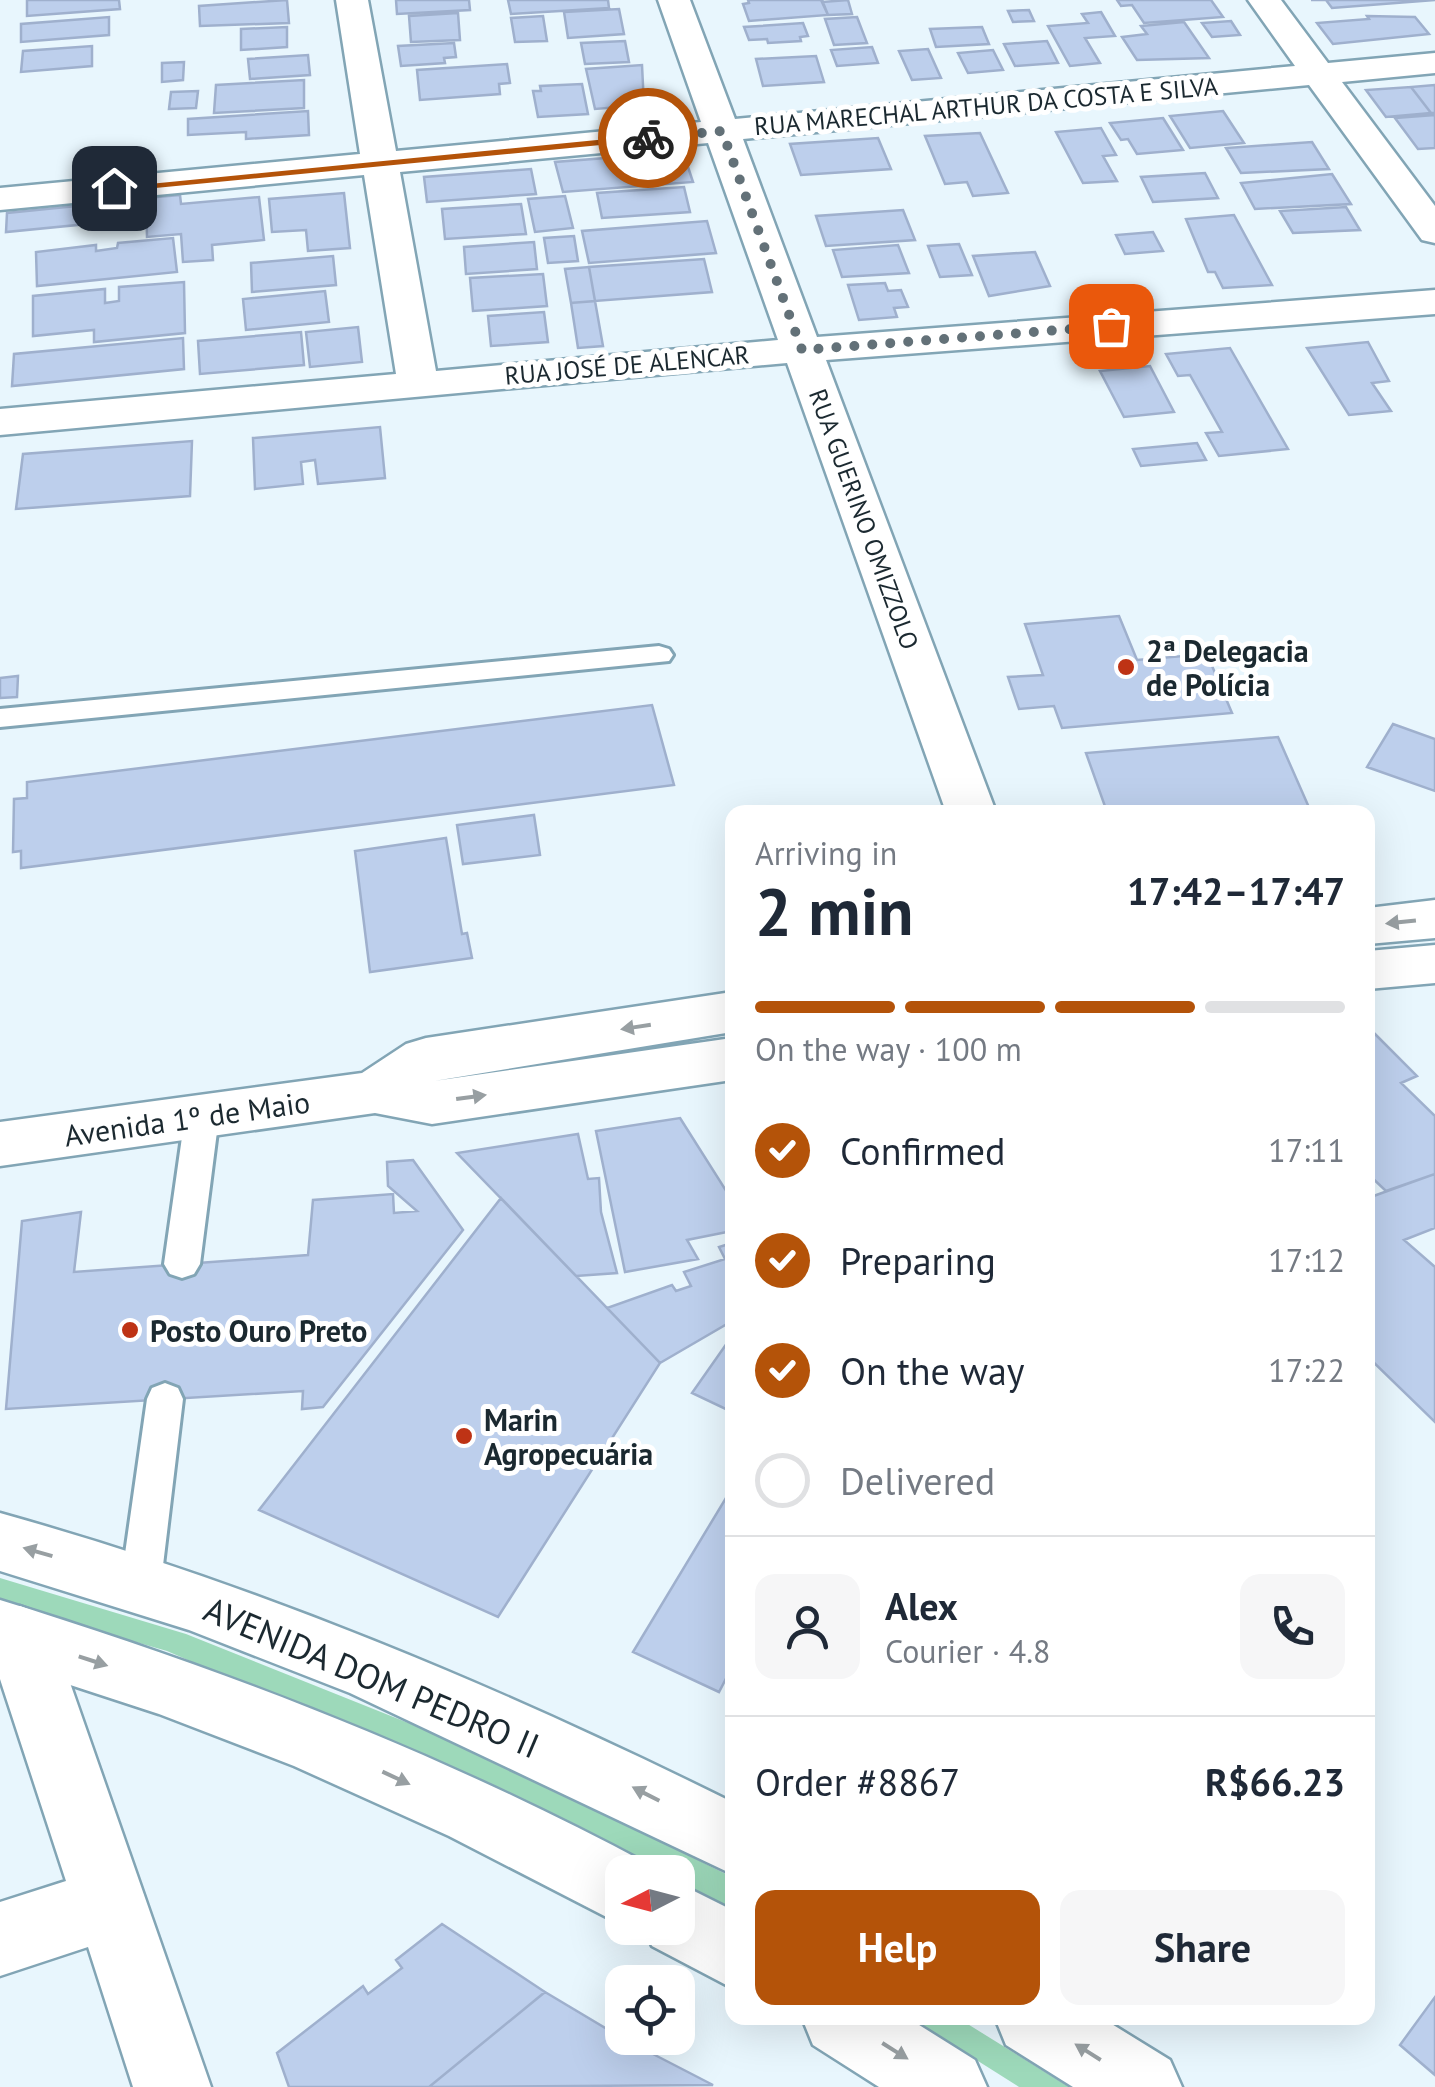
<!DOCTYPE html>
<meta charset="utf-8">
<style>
:root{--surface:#fff;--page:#f6f6f7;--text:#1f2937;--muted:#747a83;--line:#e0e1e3;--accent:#b45309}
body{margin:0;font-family:"PT Sans",sans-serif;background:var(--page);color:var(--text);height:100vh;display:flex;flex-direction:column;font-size:38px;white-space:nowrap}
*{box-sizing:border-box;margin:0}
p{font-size:32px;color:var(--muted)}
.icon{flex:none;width:55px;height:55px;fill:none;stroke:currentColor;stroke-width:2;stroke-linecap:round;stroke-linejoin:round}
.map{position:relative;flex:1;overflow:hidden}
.side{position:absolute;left:725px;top:805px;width:650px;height:1220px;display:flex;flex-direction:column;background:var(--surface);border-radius:20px;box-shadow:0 10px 40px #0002}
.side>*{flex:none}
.needle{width:65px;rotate:264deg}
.controls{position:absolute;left:605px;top:1855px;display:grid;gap:20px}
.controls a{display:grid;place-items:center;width:90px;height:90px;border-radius:20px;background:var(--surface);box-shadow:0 10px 40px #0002;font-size:50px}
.pin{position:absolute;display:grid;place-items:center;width:85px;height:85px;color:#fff;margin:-42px;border-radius:20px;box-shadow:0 5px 15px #0006}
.courier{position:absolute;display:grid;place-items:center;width:100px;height:100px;margin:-50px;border:8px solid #b45309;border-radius:50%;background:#fff;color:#222;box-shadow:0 2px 12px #0007}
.overview em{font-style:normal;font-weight:800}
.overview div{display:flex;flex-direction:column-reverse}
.overview{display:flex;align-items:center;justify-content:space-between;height:170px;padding:0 30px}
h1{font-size:65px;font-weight:800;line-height:75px}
.bar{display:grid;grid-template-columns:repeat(4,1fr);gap:15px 10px;align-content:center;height:120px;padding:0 30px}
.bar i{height:12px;border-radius:8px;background:var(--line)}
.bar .current{background:var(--accent)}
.bar p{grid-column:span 4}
.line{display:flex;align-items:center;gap:25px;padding:0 30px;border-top:2px solid var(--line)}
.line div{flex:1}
.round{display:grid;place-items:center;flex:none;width:105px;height:105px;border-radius:20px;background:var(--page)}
ol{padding:0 30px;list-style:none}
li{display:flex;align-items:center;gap:30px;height:110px}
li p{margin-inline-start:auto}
li .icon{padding:10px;border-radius:50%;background:var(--accent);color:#fff;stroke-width:4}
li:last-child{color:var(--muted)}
li i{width:55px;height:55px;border:5px solid var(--line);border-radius:50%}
.button{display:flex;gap:20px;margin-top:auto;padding:20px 30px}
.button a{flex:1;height:115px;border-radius:20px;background:var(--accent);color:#fff;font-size:40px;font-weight:800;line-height:115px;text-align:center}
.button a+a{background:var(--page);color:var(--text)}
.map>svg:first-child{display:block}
</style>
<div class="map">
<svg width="1435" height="2087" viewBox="0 0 1435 2087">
<rect width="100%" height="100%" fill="#e8f6fd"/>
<path fill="#9dd9ba" d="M0 1578 186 1634 476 1750 732 1877V1913L678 1880V1872H664L620 1847 167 1651 0 1603Z
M910 2018H958L1069 2087H1019Z"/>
<path fill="#bdcfec" stroke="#9fb0cd" stroke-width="2.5" d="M27 0H119L120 9 27 16Z
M287 0 289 23 200 26 199 6Z
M396 0H469L470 10 397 14Z
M508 0H608L609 8 511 14Z
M748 0H822L828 15 749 21 743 4 749 3Z
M848 0 852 14 828 15 822 2Z
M1117 0H1211L1223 17 1144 23 1132 5 1121 6Z
M1311 0H1435L1332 8 1326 0Z
M619 9 624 34 568 38 564 12Z
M1029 10 1034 21 1013 22 1008 11Z
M1101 12 1115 36 1085 38 1100 63 1070 66 1048 26 1088 23 1082 14Z
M458 13 460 40 411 42 409 16Z
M543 16 547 41 515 42 511 18Z
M1367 16 1415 17 1429 34 1333 44 1317 23 1369 19Z
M109 17V35L21 42V24Z
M857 17 867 43 834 45 825 19Z
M1231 21 1240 35 1212 37 1202 23Z
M1184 22 1209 58 1137 60 1122 37 1147 34 1141 26Z
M803 23 808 36 800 37 801 41 768 43 767 39 749 40 744 27Z
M287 27V47L241 50V29Z
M982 27 989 44 936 47 930 29Z
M625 41 629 62 585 64 581 43Z
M1047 41 1058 63 1015 66 1004 44Z
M454 43 456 57 444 58 445 63 401 66 398 46Z
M92 46V66L21 72 23 51Z
M872 47 878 63 837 66 831 50Z
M928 49 941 78 912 80 899 51Z
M993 50 1003 70 968 73 958 53Z
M308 55 310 75 250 79 248 59Z
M816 56 824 82 763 86 756 59Z
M184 62 183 80 162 82V63Z
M507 64 510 83 499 84 500 94 420 100 417 70Z
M642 65 644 105 595 109 586 69Z
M304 80V108L214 113 216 85Z
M582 84 588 114 538 117 533 91H541L540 86Z
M1435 85V113H1431L1411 87Z
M1411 87 1431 113 1386 117 1366 90Z
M198 91 196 108 169 109 171 92Z
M308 111 309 135 246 139V132L188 135V119Z
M1223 111 1244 143 1190 148 1170 116Z
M1435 115V148L1418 149 1395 118Z
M1163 118 1183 150 1137 154 1128 139 1121 140 1110 123Z
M1101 128 1116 155 1103 156 1117 181 1083 183 1056 132Z
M980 133 1008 193 973 196 967 182 945 184 925 136Z
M878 138 891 169 801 175 790 144Z
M1312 142 1329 169 1241 173 1226 148Z
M683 152 693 182 563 192 555 162Z
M531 169 536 194 427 202 424 177Z
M1205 173 1218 198 1153 202 1141 177Z
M1332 174 1351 204 1255 209 1241 183Z
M684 187 690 212 602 218 597 193Z
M344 193 350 248 308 251 306 230 272 232 269 199Z
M180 195 181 204 259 197 264 240 212 245 213 260 183 262 181 234 147 237 146 198Z
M565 196 573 228 535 232 528 199Z
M106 203 107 222 6 232 7 213Z
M521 204 526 234 445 239 442 209Z
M1346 207 1360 230 1293 233 1280 211Z
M903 210 915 240 826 246 816 216Z
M1234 215 1272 285 1223 288 1215 272H1208L1186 219Z
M707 221 716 253 589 263 582 231Z
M1153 232 1163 251 1125 254 1116 235Z
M574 236 578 261 548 263 544 238Z
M173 238 177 272 37 286 36 252 96 245V251L117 248 118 243Z
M534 242 537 269 466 274 464 247Z
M959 244 972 275 940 277 928 246Z
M898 245 909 273 842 277 833 250Z
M1035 252 1050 286 989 296 973 256Z
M333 256 336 285 252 292 251 263Z
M704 259 712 292 595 301 589 267Z
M589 267 595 301 571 303 565 269Z
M543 274 547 306 473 311 470 278Z
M184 282 185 333 94 342V330L33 336V296L105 289V303L119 301V287Z
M885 283 888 291 901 290 908 307 894 308 897 317 859 320 848 285Z
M325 291 329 322 246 330 243 299Z
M595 301 603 346 578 348 571 303Z
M544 312 548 342 491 346 488 316Z
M358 327 362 362 310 367 306 332Z
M301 332 304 365 200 374 198 341Z
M183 338 184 369 12 386 14 354Z
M1368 342 1389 381 1372 383 1391 411 1349 415 1307 348Z
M1230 348 1288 449 1219 456 1206 433 1222 432 1190 375 1178 376 1166 354Z
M1150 366 1174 412 1124 417 1100 371Z
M380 427 385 478 318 484 315 460 301 462 303 484 255 489 253 438Z
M192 441 190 496 16 509 23 454Z
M1197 443 1206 460 1141 466 1133 449Z
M1119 616 1137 660 1207 654 1232 713 1062 728 1054 706 1019 709 1008 677 1043 675 1025 624Z
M18 676 17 697 0 698V678Z
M652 705 674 785 21 868V851L13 852 14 799 27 798V782Z
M1393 724 1435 739V791L1367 767Z
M1278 737 1311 812H1107L1086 753Z
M534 815 540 855 463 864 457 825Z
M446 838 462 934 467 933 472 958 370 972 355 851Z
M1373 1032 1417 1076 1401 1083 1435 1116V1174L1386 1191 1368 1174V1033Z
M680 1118 732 1200V1231L687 1240 698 1259 625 1272 596 1131Z
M578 1134 588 1179 599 1178 601 1212 617 1273 576 1276 457 1153Z
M413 1160 463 1230 323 1407 302 1409 303 1391 6 1409 22 1221 81 1212 74 1272 308 1255 313 1200 393 1194 394 1213 417 1211 388 1186 387 1162Z
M1435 1174V1228L1404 1240 1435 1267V1422L1368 1357V1198Z
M501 1198 660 1363 498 1617 259 1510Z
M732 1243V1321L660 1363 607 1308 672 1285 676 1291 691 1286 684 1272 725 1259 719 1247Z
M732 1336V1412L692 1393Z
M732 1488V1667L719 1692 633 1652Z
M442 1924 545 1992 429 2087H289L277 2053 363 1986 368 1994 402 1968 396 1960Z
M545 1992 622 2038 713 2085 429 2087Z
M1435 1997V2075L1400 2045Z"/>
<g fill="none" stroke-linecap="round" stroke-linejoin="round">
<g stroke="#82a5b5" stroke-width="6">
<path id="lane" d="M659 646 669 649 673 655 669 661 0 727V709Z
M202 1103 214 1107 219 1116 200 1264 194 1274 182 1278 170 1274 164 1264 185 1116 190 1107Z
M165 1383 178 1388 183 1399 161 1582 155 1594 141 1600 127 1594 121 1582 147 1399 152 1388Z"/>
</g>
<g stroke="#82a5b5" stroke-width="5">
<path id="street" d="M336 0H368L396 151 701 122 658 0H690L735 119 1295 66 1248 0H1281L1328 63 1435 53V73L1342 82 1435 206V243L1422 240 1309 85 743 139 817 337 1435 290V314L826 360 996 812H946L787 363 0 435V409L396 374 364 175 0 210V188L360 154ZM708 143 778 340 436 371 400 172Z
M20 1606 44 1615 54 1637 211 2087H133L88 1947 0 1976V1902L66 1881 0 1679V1614Z"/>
</g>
<g stroke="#82a5b5" stroke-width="5">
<path id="secondary" d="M1435 900V938L1368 944V908Z
M1435 945V983L1368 989V951Z
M732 992V1032L434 1081 732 1038V1080L432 1124 375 1113 0 1166V1122L362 1073 406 1044 426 1038Z"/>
</g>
<g stroke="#82a5b5" stroke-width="5">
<path id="primary" d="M0 1513C255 1584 496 1685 732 1802V1874L350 1693 189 1630 0 1571Z
M0 1600C224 1669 441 1753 648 1864L652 1872H622V1925L449 1836 294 1766 159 1714 0 1662Z
M678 1883 732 1910V1988L652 1946 644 1928H678Z
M802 2018H908L975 2060 987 2087H879L813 2045Z
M995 2018H1102L1170 2060 1182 2087H1073L1006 2045Z"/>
</g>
<use href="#lane" fill="#fff" fill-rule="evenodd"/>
<use href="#street" fill="#fff" fill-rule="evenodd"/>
<use href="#secondary" fill="#fff" fill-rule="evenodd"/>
<use href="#primary" fill="#fff" fill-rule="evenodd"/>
</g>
<defs><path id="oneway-solid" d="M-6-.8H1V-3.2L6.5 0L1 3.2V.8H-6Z" transform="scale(2.5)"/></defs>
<g fill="#989fa2">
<use href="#oneway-solid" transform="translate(1401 922) rotate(174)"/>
<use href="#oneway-solid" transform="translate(636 1027) rotate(171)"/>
<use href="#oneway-solid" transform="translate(471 1097) rotate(-8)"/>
<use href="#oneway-solid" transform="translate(38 1552) rotate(-164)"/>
<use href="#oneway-solid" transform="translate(93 1661) rotate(18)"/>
<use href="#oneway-solid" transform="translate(396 1778) rotate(25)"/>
<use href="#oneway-solid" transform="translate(646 1794) rotate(-153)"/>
<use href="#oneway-solid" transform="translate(895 2051) rotate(32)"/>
<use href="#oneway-solid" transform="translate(1088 2052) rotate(-148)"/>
</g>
<path fill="#b45309" d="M648 135 652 140 114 192 109 188Z"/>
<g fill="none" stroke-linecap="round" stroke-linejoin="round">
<path stroke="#637178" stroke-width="10" stroke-dasharray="0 18" d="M648 138 722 131 802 350 1111 326"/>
</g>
<g fill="#be3315" stroke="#fff" stroke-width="4">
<circle cx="1126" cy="667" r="10"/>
<circle cx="130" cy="1330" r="10"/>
<circle cx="464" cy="1436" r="10"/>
</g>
<g text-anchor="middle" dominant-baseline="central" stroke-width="10" stroke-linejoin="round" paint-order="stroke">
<g font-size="25" fill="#1b2930" stroke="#fff">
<text transform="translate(986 106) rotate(-5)">RUA MARECHAL ARTHUR DA COSTA E SILVA</text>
<text transform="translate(627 365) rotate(-5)">RUA JOSÉ DE ALENCAR</text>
<text transform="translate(864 519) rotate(70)">RUA GUERINO OMIZZOLO</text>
</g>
<g font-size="30" font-weight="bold" fill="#1b2930" stroke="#fff" text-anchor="start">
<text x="1146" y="650">2ª Delegacia<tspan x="1146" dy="34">de Polícia</tspan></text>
<text x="150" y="1330">Posto Ouro Preto</text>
<text x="484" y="1419">Marin<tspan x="484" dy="34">Agropecuária</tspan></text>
</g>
<g font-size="30" fill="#1b2930" stroke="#fff">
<text transform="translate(187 1118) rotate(-8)">Avenida 1º de Maio</text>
</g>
<g font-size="35" fill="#1b2930" stroke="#fff">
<text transform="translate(372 1677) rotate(23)">AVENIDA DOM PEDRO II</text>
</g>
</g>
</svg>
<div class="controls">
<a><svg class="needle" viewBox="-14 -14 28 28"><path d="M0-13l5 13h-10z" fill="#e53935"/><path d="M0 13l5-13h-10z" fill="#747a83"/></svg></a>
<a><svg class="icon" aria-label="locate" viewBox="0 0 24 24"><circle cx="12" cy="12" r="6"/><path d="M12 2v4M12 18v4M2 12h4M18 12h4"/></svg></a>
</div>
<div class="pin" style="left:1111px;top:326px;background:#ea580c"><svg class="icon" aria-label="bag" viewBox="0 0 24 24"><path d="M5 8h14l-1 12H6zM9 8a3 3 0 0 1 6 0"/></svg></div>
<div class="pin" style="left:114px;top:188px;background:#1f2937"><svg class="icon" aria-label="home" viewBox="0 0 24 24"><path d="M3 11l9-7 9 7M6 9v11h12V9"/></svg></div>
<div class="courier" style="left:648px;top:138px"><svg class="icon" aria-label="bike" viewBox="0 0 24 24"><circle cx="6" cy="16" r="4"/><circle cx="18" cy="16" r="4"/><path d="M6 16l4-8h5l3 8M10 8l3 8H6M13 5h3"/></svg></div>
<section class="side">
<div class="overview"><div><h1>2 min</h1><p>Arriving in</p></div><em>17:42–17:47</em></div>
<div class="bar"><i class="current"></i><i class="current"></i><i class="current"></i><i></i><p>On the way · 100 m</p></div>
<ol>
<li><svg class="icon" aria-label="check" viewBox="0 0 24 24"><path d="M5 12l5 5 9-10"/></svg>Confirmed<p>17:11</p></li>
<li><svg class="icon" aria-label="check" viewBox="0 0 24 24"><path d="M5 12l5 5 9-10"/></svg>Preparing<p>17:12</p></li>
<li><svg class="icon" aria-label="check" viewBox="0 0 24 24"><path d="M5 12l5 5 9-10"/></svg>On the way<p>17:22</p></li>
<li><i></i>Delivered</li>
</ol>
<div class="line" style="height:180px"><a class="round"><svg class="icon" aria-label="person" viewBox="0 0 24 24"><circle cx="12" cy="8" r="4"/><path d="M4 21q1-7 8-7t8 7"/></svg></a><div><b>Alex</b><p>Courier · 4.8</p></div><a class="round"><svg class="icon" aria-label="phone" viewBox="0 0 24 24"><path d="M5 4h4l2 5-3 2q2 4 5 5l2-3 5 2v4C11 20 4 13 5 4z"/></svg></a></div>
<div class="line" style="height:130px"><div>Order #8867</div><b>R$66.23</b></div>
<div class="button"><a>Help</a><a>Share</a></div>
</section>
</div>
